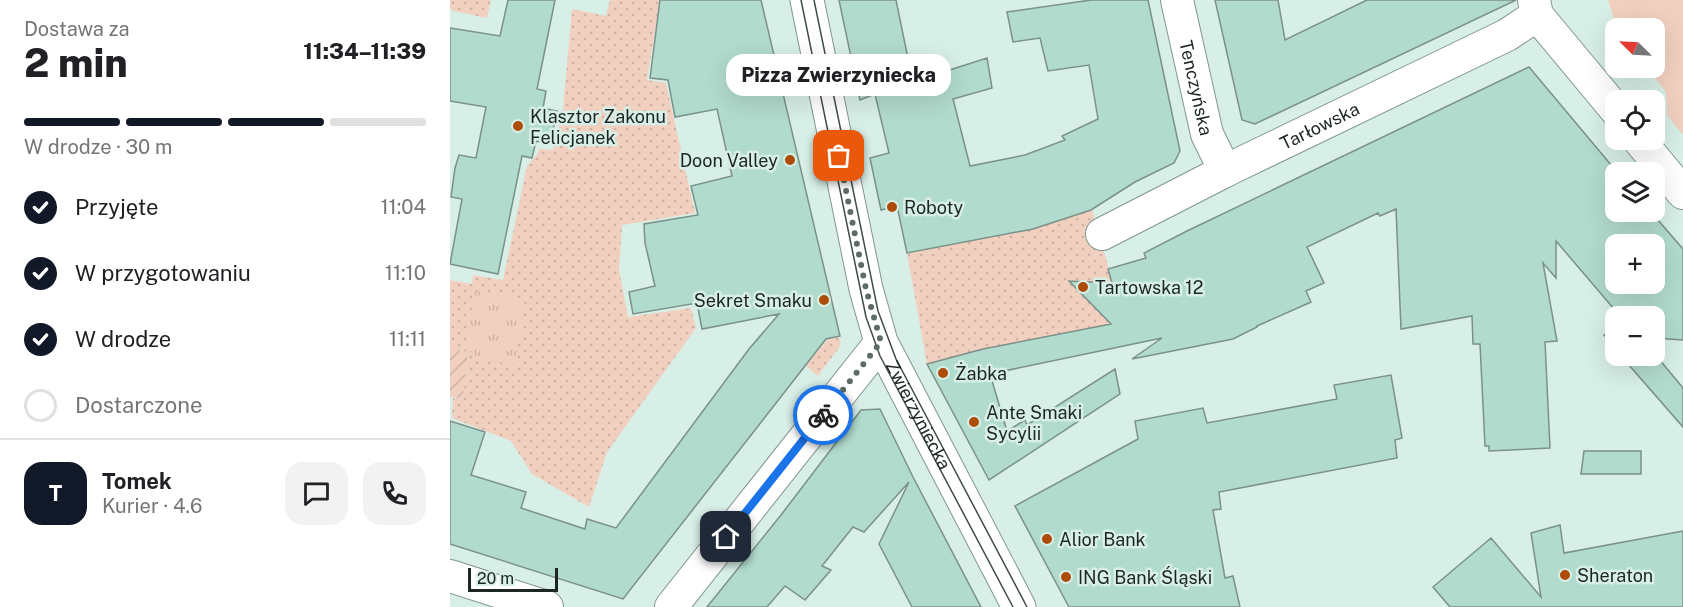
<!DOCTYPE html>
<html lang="pl">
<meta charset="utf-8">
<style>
:root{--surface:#fff;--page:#f2f2f2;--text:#202124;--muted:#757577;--line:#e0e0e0;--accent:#111827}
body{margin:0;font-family:"Public Sans",sans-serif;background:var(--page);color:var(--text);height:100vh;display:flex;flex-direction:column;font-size:22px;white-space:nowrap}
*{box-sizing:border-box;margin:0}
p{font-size:20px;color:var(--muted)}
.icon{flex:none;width:33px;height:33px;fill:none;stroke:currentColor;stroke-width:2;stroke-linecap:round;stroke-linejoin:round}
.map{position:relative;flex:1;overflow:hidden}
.sheet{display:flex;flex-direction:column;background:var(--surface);width:450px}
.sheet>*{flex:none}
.needle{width:39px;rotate:294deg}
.controls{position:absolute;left:1155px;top:18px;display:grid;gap:12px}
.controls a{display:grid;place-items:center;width:60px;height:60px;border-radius:12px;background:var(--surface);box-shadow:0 6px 24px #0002;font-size:30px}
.scale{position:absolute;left:18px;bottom:15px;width:90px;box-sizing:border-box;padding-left:6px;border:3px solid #1d2623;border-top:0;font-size:16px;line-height:21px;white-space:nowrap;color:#1d2623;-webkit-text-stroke:4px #d7efe7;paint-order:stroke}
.pin{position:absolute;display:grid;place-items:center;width:51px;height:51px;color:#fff;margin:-26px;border-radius:12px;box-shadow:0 3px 9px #0006}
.courier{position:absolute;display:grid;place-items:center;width:60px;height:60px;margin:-30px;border:4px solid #1a73e8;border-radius:50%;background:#fff;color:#222;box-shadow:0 2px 8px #0007}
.bubble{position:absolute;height:42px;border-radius:18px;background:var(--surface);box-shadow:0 6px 24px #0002;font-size:20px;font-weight:800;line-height:42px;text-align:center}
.summary em{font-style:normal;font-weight:800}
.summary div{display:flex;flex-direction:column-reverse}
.summary{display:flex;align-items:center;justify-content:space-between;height:102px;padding:0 24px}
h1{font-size:39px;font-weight:800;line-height:45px}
.bar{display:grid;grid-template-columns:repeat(4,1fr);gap:9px 6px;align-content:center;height:72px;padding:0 24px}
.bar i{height:8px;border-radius:4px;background:var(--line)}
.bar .active{background:var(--accent)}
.bar p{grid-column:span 4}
.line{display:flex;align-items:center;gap:15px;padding:0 24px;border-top:2px solid var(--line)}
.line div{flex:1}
.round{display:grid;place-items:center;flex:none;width:63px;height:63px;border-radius:18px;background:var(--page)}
ol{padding:0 24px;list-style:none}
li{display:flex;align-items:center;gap:18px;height:66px}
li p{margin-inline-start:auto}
li .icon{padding:6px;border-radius:50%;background:var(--accent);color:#fff;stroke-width:4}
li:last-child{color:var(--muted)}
li i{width:33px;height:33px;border:3px solid var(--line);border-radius:50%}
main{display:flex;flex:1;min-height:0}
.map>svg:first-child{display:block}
</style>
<main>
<section class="sheet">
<div class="summary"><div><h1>2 min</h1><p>Dostawa za</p></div><em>11:34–11:39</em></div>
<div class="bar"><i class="active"></i><i class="active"></i><i class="active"></i><i></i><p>W drodze · 30 m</p></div>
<ol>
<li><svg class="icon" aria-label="check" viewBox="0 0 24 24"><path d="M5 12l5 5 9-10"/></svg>Przyjęte<p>11:04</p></li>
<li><svg class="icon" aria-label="check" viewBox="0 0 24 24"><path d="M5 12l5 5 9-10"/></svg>W przygotowaniu<p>11:10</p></li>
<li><svg class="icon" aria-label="check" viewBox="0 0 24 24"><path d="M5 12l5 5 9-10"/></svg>W drodze<p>11:11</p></li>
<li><i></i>Dostarczone</li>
</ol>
<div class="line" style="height:108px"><b class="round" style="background:var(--accent);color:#fff">T</b><div><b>Tomek</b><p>Kurier · 4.6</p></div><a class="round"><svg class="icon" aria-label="chat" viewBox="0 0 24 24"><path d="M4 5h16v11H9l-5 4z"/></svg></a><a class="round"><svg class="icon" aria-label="phone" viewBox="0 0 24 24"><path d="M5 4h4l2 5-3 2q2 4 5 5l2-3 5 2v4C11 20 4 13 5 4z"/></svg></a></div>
</section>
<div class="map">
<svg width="1233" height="607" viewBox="0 0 1233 607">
<defs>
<pattern id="grass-dots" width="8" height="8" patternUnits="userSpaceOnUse" patternTransform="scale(1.5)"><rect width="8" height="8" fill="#f1d0c0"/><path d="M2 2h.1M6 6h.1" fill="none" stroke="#ceb2a5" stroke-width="1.8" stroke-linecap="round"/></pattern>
<pattern id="park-tufts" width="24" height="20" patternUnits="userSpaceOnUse" patternTransform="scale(1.5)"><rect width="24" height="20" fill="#f1d0c0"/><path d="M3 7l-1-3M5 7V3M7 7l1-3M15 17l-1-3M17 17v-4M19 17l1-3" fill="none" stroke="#ceb2a5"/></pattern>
<pattern id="garden-furrows" width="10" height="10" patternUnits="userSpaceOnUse" patternTransform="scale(1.5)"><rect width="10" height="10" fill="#f1d0c0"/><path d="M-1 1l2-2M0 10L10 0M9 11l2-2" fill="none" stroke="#ceb2a5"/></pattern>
</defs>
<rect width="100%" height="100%" fill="#d7efe7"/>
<path fill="url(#grass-dots)" d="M0 0H41L37 18 3 11 0 8Z
M160 0H210L197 80 216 83 245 213 172 225 169 270 178 317 241 308 246 328 157 452 139 507 82 474 61 441 2 418 3 398H13L18 352 0 349V280L22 284 23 275 53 280 77 166 87 155 89 149 103 150 113 109 122 9 156 16Z
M642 209 674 322 533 349 477 364 457 253 581 229Z
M389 337 391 345 368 376 356 366 377 340Z"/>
<path fill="url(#park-tufts)" d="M24 291 75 299 65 364 29 360 17 347Z"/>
<path fill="url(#garden-furrows)" d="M0 349 18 352 13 398 0 397Z"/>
<path fill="#f1d0c0" d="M1158 0H1233V135L1217 115 1216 92 1197 68H1204V28H1167Z"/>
<path fill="#b1dbcd" stroke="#7b9189" stroke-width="1.5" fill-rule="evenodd" d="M58 0H105L87 89 96 91 93 108 107 111 100 144 86 141 82 158 72 156 48 274 0 264 12 199 1 197 5 168 9 155 26 158 36 107 0 101V28L50 36Z
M210 0H311L390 336 376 339 173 599 0 544V421L35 432 21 475 76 492 71 508 135 529 137 519 166 528 299 349 329 314 252 329 247 303 183 314 179 292 205 286 195 243 194 224 248 215 241 186 282 176 267 109 225 117 218 80 200 78Z
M389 0H446L461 73 479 63 484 75 537 58 542 88 503 99 520 166 575 155 615 140 612 136 648 119 639 65 598 71 590 38 563 42 557 12 641 0H698L730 151 724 163 685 182 641 210 583 229 457 253 447 206 431 210 420 158 439 153 425 94 410 100Z
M765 0H828L835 40 917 0H1066L805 124 792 120Z
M1079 67 1167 172H1166V212H1201L1233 249V340L1204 338V316H1170L1106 241V278L1093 263 1107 341 1095 342 1100 448 1039 451V446H1035L1030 344H1023L1022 316 951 329 946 209 930 216 928 213 857 247 874 283 856 291 861 302 807 326V327L783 339 682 359 712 338 540 374 557 431 575 420 577 425 665 369 670 394 539 480 477 364 533 349 661 324 619 281 662 283 658 269 696 258 694 253 737 231ZM1166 244H1204V284H1166Z
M1166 325V349L1154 335Z
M1204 353 1233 388V427L1171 356H1204Z
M941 375 952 438 945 440 947 458 769 492 771 509 763 510 775 578 783 576 790 607H619L565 506 688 439 685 421 753 408 757 423 887 399 884 385Z
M430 409 463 477 531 607H462L429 544 459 482 414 532 403 527 372 566 381 570 355 600 335 586 317 607H257L331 515 411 410Z
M1134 451H1191V474H1131Z
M1110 525 1114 553 1233 531V607H1000L983 587 1041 538 1091 597 1081 533Z"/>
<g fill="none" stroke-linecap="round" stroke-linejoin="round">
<g stroke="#80968e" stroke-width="34">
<g id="minor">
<path id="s1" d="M727 0 757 134 775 171"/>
<path d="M1084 0 1087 15 1166 110"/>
<path d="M1189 140 1233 193"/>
<path id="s2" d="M652 234 775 171 1057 35 1087 15"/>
<path d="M0 576 97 607"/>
<path d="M221 607 431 342"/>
</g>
</g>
<g stroke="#80968e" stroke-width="35">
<g id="tertiary">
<path id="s3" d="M357 0 416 289 431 342 569 607"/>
</g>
</g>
<use href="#minor" stroke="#fff" stroke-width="32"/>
<use href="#tertiary" stroke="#fff" stroke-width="33"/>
<path stroke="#404c48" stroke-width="1.5" d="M351 0 416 317 430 356 563 607
M364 0 428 311 446 359 577 607"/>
</g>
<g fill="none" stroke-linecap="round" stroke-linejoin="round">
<path stroke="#5e6c68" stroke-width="6" stroke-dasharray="0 10.8" d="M373 415 431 342 416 289 389 156"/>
<path stroke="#1a73e8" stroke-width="8" d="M276 537 373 415"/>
</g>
<g fill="#ad4c07" stroke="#d7efe7" stroke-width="2">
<circle cx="68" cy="126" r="6"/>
<circle cx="340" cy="160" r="6"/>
<circle cx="442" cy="207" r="6"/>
<circle cx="633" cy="287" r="6"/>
<circle cx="374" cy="300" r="6"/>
<circle cx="493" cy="373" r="6"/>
<circle cx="524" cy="422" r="6"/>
<circle cx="597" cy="539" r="6"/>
<circle cx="1115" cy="575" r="6"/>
<circle cx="616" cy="577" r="6"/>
</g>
<g text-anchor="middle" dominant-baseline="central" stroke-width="5" stroke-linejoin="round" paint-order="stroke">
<g font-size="18" fill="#1d2623" stroke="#d7efe7">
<text stroke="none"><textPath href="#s1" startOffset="90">Tenczyńska</textPath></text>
<text stroke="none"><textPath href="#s2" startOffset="243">Tarłowska</textPath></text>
<text stroke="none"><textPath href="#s3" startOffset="432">Zwierzyniecka</textPath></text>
</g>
<g font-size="18" fill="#1d2623" stroke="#d7efe7" text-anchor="start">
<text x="80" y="116">Klasztor Zakonu<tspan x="80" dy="21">Felicjanek</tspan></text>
<text x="328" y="160" text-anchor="end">Doon Valley</text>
<text x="454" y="207">Roboty</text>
<text x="645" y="287">Tartowska 12</text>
<text x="362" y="300" text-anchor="end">Sekret Smaku</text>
<text x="505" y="373">Żabka</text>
<text x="536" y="412">Ante Smaki<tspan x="536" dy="21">Sycylii</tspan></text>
<text x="609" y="539">Alior Bank</text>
<text x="1127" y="575">Sheraton</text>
<text x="628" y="577">ING Bank Śląski</text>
</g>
</g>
</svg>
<div class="controls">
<a><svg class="needle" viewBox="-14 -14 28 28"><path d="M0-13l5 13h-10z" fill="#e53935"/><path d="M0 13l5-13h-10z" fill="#757577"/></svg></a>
<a><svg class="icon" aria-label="locate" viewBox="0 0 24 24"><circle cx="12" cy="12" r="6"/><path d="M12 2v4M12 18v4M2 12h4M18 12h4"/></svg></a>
<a><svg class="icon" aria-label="layers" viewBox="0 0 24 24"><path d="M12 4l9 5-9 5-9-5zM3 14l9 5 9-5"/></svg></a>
<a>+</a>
<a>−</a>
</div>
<div class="scale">20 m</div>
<div class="pin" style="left:389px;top:156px;background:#ea580c"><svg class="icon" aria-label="bag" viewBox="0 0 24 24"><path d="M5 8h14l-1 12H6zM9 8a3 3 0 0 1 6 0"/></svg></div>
<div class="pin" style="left:276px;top:537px;background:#1f2937"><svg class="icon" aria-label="home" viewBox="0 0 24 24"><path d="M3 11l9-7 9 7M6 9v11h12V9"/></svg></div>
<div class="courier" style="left:373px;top:415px"><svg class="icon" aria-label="bike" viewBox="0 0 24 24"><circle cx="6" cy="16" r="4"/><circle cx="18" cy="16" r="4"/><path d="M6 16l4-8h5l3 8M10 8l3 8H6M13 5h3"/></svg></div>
<div class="bubble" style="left:276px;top:54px;width:225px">Pizza Zwierzyniecka</div>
</div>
</main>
